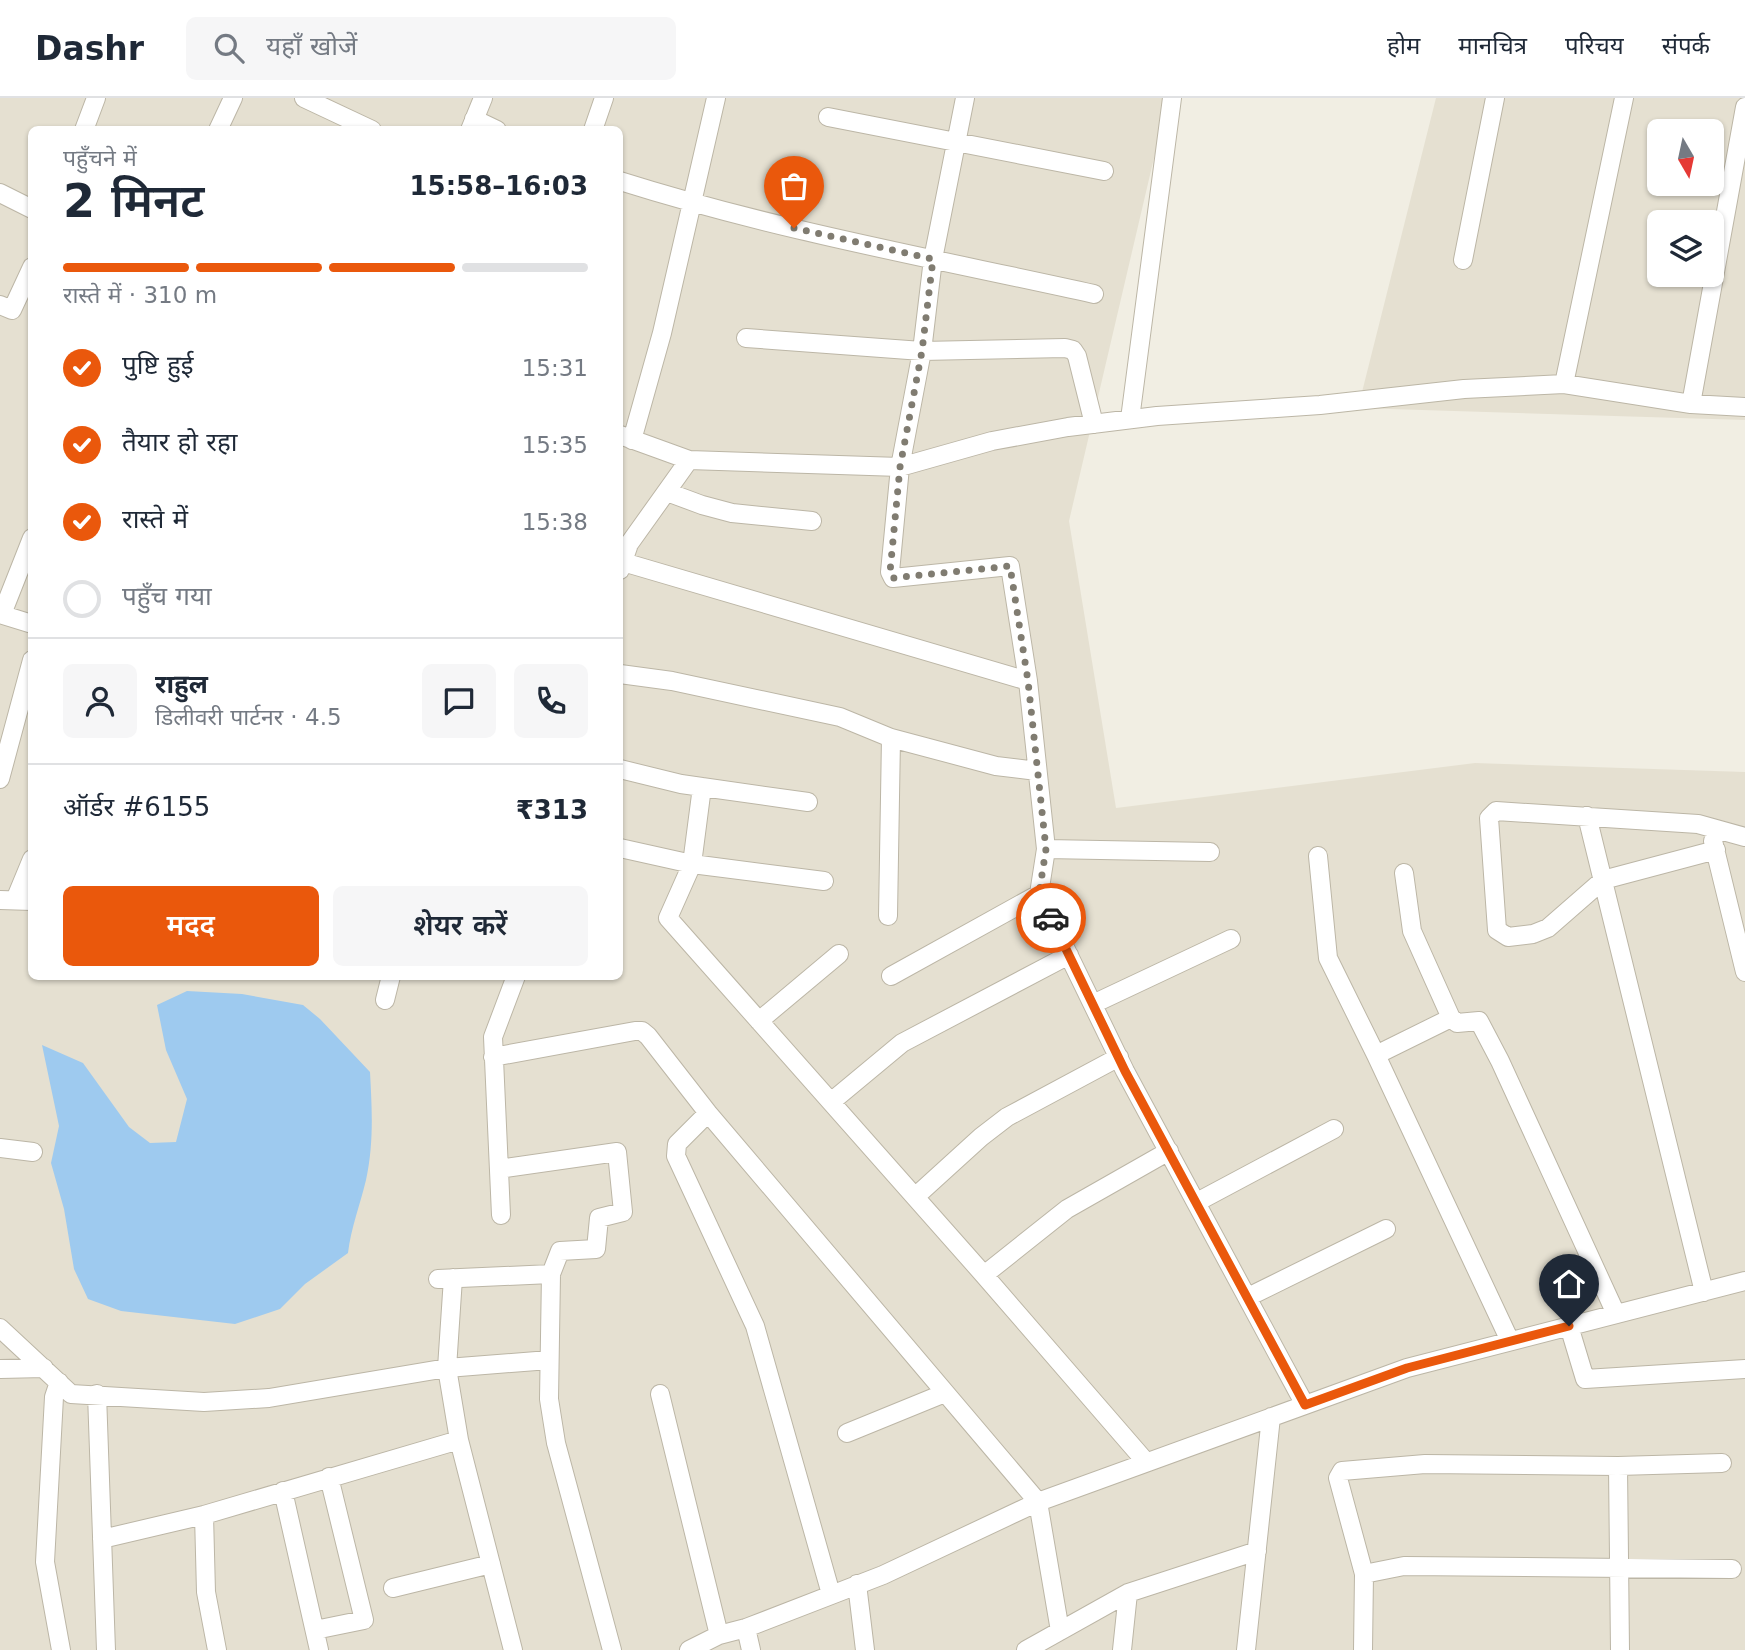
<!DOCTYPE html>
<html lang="hi">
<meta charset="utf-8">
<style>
:root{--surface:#fff;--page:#f6f6f7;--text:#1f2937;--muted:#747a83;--line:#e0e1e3;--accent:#ea580c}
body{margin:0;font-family:"DejaVu Sans","Noto Sans Devanagari",sans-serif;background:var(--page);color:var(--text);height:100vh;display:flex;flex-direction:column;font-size:26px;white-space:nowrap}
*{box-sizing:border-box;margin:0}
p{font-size:23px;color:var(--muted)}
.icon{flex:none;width:38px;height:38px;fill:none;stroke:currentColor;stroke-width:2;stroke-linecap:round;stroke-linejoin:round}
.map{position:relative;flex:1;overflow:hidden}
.sheet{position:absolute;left:28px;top:28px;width:595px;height:854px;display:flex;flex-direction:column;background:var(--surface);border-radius:10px;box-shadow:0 2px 5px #0004}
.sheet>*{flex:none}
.needle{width:46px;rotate:171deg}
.tools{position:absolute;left:1647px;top:21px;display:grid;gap:14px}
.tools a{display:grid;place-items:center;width:77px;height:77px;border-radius:10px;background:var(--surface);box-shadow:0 2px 5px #0004;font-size:35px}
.pin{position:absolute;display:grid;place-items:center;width:60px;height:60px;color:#fff;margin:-72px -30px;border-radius:50% 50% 50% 0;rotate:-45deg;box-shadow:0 0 7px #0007}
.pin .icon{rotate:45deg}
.courier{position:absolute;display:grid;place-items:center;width:70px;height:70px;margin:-35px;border:5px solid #ea580c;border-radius:50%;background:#fff;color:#222;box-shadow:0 2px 9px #0007}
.head em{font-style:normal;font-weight:600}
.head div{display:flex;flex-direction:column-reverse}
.head{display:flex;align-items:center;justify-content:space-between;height:119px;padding:0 35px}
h1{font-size:46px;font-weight:600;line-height:52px}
.bar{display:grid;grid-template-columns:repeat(4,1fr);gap:10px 7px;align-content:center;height:84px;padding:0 35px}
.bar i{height:9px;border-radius:5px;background:var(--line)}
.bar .selected{background:var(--accent)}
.bar p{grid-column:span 4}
.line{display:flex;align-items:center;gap:18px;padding:0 35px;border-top:2px solid var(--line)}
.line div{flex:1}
.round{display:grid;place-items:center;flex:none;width:74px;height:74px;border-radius:10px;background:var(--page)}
ol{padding:0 35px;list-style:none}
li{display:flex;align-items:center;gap:21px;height:77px}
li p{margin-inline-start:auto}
li .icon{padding:7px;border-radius:50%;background:var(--accent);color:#fff;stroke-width:4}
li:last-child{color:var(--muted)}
li i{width:38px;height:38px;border:4px solid var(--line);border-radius:50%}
.action{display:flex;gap:14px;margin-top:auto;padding:14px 35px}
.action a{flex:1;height:80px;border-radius:10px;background:var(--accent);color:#fff;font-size:28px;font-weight:600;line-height:80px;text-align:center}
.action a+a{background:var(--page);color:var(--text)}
header{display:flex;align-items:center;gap:42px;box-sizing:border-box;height:98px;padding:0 35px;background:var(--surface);border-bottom:2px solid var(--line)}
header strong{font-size:33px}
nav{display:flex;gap:38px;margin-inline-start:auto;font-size:24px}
.search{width:490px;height:63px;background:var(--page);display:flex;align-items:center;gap:18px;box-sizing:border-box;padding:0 24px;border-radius:10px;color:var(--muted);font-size:26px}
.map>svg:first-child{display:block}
</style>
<header>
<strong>Dashr</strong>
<div class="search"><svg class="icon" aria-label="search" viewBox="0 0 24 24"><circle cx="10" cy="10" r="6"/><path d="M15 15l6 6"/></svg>यहाँ खोजें</div>
<nav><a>होम</a><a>मानचित्र</a><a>परिचय</a><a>संपर्क</a></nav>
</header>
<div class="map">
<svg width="1745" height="1552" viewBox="0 0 1745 1552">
<rect width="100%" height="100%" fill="#f1eee3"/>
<path fill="#e5e0d1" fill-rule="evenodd" d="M0 0H1168L1069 423 1116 710 1475 665 1745 674V1552H0ZM32 32H620V878H32Z
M1436 0H1745V322L1358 310ZM1659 33H1712V86H1659ZM1659 124H1712V177H1659Z"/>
<path fill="#9ecaef" d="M187 893 242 896 303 907 320 921 370 974C372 1011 374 1045 366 1082 360 1107 351 1130 348 1155L305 1186 280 1211 235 1226 121 1213 88 1201 74 1171 64 1111 51 1065 59 1028 42 947 83 965 129 1029 150 1045 176 1044 187 1001 166 952 157 907Z"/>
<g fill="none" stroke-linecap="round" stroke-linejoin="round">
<g stroke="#bcb6a6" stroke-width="20">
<path id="minor" d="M304 0 372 32
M965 0 933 161 922 253 900 369 890 474 893 480 1010 468 1028 583 1046 751 1039 796 1125 973 1305 1307
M828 19 1104 73
M474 21 497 32
M84 32 96 0
M218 32 233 0
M470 32 483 0
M593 32 604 0
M620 83C775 132 936 161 1094 196
M0 95 32 111
M1463 162 1495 0
M0 207 12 212 32 169
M746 240 922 253 1065 250 1073 252 1077 258 1094 326
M1564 286 1624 0
M1691 306 1745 9
M1130 321 1172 0
M620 337 689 362
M632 342 662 235 716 0
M667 394 702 407 732 415 812 423
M623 464 1028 583
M620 472 629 446 689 362 900 369 992 343 1068 329 1157 318 1320 307 1464 291 1564 286 1691 306 1745 309
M0 516 32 526
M2 516 32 440
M620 576 672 583 840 619 891 640 996 668 1037 673
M620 671 681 686 808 704
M0 681 32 562
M702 689 692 766 668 820 984 1177 1146 1364
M1587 718 1704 1194
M1713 743 1745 874
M620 750 692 766 824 783
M1046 751 1210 754
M1716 752 1603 782 1548 830 1533 836 1508 839 1497 832 1489 720 1496 713 1698 726 1745 739
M1318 758 1328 860 1376 957 1510 1243
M1404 775 1412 833 1451 920 1457 925 1479 923 1500 963 1616 1216
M0 802 32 803
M15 802 32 761
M888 818 891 640
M891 878 1039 796
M385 902 391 878
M1093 906 1231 841
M759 923 839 856
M1376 957 1451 920
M493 959 635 933H642L648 938 708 1015 1038 1404 1060 1533
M831 1004 902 945 1069 857
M708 1015 677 1046 676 1058 755 1228 831 1496
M0 1050 33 1054
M499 1071 617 1054 623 1114 599 1120 596 1151 560 1153 551 1176 549 1301 556 1345 612 1552
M915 1099 981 1039 1007 1019 1119 959
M1197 1104 1334 1031
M501 1117 493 939 516 878
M984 1177 1067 1111 1169 1053
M453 1180 447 1270 459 1342
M438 1181 551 1176
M1248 1199 1386 1131
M1569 1228 1585 1281 1745 1271
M0 1230 71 1296 204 1304 269 1300 447 1270 549 1262
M0 1271 44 1270
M59 1284 54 1299 45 1464 61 1552
M97 1296 106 1552
M660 1296 719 1537
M847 1335 945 1295
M1618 1368 1620 1552
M283 1393 319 1552
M204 1417 206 1494 217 1552
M102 1441 204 1417 459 1342 513 1552
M1364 1476 1338 1380 1342 1373 1425 1366 1618 1368 1722 1365
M857 1486 865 1552
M393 1490 491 1466
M746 1530 751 1552
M315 1532 364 1522 329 1379
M689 1552 719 1537 746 1530 883 1477 1038 1404 1407 1270 1745 1183
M1026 1552 1128 1495 1257 1453
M1122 1552 1128 1495
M1246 1552 1271 1319
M1363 1552 1364 1476 1404 1468 1732 1471"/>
</g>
<use href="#minor" stroke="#fff" stroke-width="18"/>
</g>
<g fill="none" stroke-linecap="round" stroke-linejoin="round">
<path stroke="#807c71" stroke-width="7" stroke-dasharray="0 12.6" d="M794 130 933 161 922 253 900 369 890 474 893 480 1010 468 1028 583 1046 751 1039 796 1051 820"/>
<path stroke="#ea580c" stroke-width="9" d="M1051 820 1125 973 1305 1307 1407 1270 1569 1228"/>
</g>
</svg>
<div class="tools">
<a><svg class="needle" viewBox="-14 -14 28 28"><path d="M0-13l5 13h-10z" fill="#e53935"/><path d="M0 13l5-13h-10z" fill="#747a83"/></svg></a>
<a><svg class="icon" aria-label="layers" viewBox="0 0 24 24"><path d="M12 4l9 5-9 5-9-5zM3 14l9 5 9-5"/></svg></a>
</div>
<div class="pin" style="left:794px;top:130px;background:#ea580c"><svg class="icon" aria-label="bag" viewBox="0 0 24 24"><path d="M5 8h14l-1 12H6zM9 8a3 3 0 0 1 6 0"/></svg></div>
<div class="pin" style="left:1569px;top:1228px;background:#1f2937"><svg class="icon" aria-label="home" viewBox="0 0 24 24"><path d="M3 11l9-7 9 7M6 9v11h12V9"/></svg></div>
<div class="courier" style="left:1051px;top:820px"><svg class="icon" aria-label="car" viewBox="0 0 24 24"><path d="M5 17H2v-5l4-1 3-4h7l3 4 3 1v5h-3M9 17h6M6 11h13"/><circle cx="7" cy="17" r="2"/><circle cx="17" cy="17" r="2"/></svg></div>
<section class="sheet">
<div class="head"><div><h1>2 मिनट</h1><p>पहुँचने में</p></div><em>15:58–16:03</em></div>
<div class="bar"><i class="selected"></i><i class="selected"></i><i class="selected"></i><i></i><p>रास्ते में · 310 m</p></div>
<ol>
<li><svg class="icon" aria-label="check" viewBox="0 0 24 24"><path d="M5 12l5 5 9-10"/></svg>पुष्टि हुई<p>15:31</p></li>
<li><svg class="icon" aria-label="check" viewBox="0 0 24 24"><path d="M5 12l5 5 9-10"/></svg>तैयार हो रहा<p>15:35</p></li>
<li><svg class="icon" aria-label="check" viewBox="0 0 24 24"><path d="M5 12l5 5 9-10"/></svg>रास्ते में<p>15:38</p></li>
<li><i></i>पहुँच गया</li>
</ol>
<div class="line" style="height:126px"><a class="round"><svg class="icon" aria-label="person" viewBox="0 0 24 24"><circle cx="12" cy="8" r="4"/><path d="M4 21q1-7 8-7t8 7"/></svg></a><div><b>राहुल</b><p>डिलीवरी पार्टनर · 4.5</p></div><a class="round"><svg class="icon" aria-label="chat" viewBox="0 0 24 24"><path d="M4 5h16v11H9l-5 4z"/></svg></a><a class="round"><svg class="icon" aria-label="phone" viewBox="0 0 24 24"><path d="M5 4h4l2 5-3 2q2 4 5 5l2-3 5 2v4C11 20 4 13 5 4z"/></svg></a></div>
<div class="line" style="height:91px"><div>ऑर्डर #6155</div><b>₹313</b></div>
<div class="action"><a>मदद</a><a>शेयर करें</a></div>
</section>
</div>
